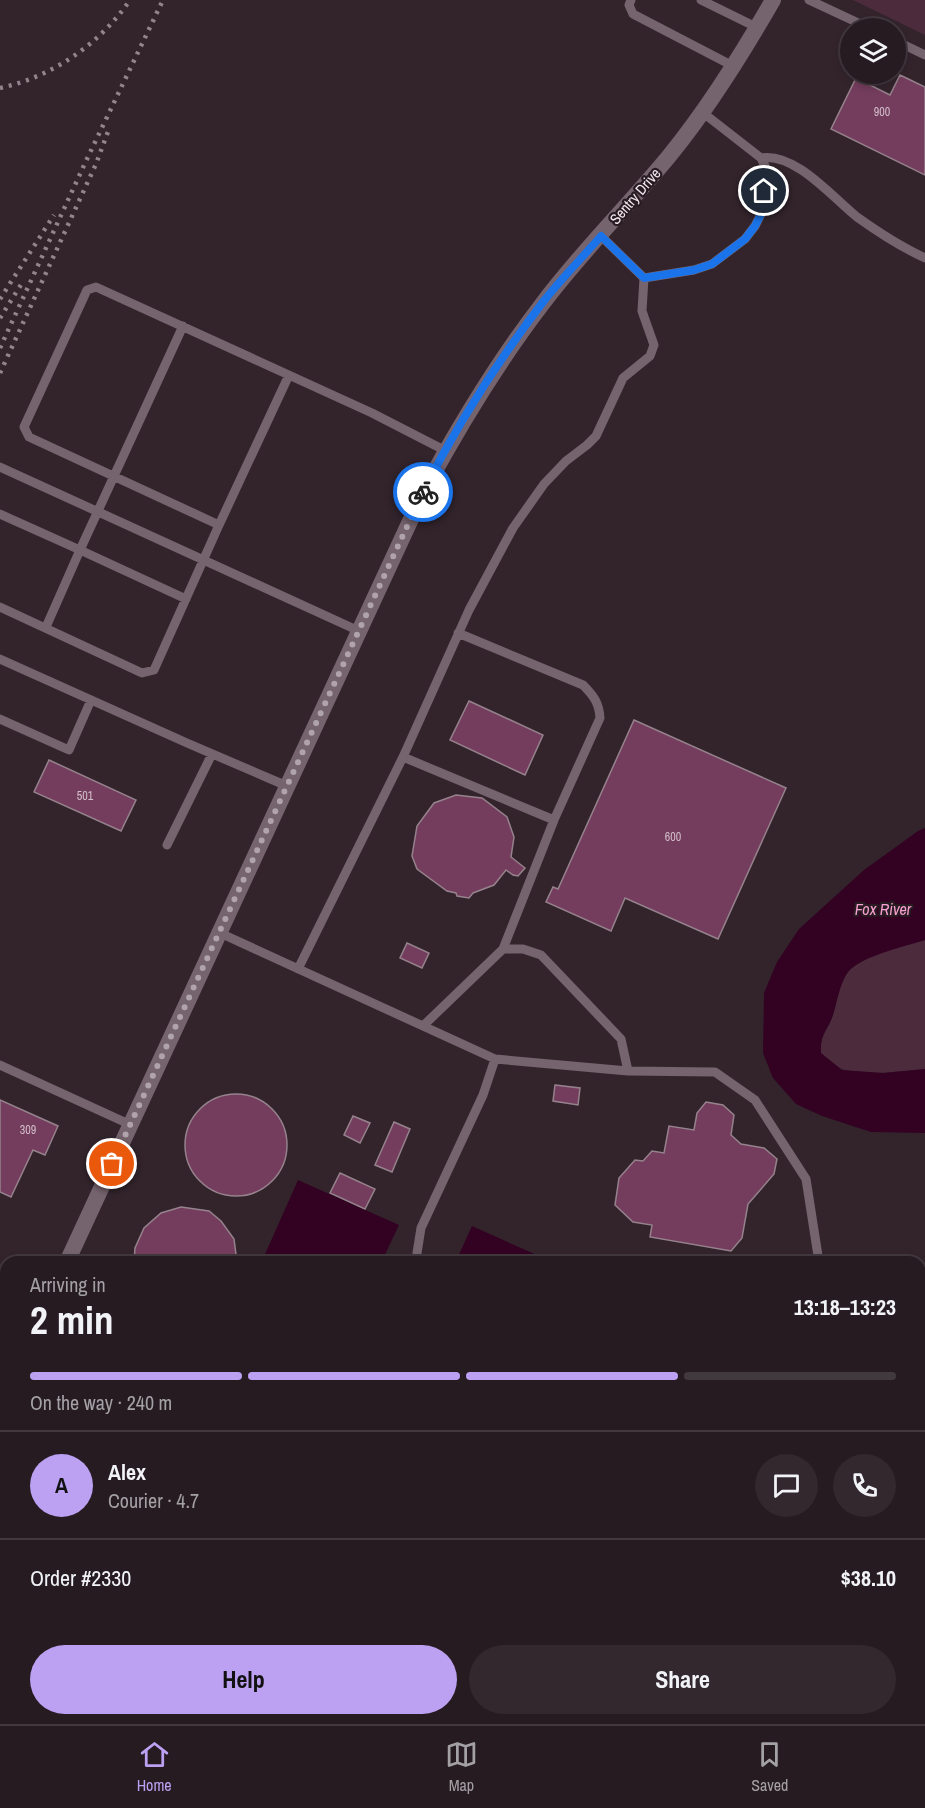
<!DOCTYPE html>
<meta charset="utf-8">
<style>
:root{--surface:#261b21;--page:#32282e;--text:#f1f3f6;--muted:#a4a1a5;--line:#42393f;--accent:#bca0f2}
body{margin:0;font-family:"Archivo Narrow",sans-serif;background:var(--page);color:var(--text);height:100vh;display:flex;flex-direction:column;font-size:22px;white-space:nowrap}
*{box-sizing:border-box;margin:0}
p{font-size:20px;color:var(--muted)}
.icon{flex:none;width:33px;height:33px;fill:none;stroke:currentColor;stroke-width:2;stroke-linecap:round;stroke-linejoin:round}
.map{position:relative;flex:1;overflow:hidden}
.side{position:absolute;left:0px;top:1256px;width:926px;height:470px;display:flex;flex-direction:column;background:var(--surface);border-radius:18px 18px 0 0;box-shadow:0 3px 9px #0003,0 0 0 2px var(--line)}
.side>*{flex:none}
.buttons{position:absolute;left:840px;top:18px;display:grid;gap:12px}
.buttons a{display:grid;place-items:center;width:66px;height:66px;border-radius:50%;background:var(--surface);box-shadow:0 3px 9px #0003,0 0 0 2px var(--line);font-size:30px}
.pin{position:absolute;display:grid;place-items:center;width:51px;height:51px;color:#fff;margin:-26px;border:3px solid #fff;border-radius:50%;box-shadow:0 2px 6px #0007}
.courier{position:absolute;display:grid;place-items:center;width:60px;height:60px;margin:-30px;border:4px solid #1a73e8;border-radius:50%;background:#fff;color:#222;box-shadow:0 2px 8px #0007}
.overview em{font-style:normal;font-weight:700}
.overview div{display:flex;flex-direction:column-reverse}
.overview{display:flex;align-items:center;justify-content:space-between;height:102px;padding:0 30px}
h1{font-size:39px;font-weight:700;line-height:45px}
.bar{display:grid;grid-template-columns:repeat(4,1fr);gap:9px 6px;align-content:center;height:72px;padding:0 30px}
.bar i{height:8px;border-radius:4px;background:var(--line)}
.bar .current{background:var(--accent)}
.bar p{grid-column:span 4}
.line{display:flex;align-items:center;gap:15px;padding:0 30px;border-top:2px solid var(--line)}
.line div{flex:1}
.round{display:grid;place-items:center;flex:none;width:63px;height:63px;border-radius:32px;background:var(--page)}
.button{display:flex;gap:12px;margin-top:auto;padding:12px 30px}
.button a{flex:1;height:69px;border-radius:36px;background:var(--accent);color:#111;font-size:24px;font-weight:700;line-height:69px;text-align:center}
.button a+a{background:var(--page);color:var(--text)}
.dock{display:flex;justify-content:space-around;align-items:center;height:84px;border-top:2px solid var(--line);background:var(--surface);font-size:16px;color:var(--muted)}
.dock a{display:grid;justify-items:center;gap:3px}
.dock .current{color:var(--accent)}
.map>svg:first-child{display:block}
</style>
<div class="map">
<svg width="925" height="1724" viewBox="0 0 925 1724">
<rect width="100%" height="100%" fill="#33242c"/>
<path fill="#4c2b3d" d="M853 0H925V35Z
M925 940V1069C904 1071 858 1077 840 1068 832 1065 827 1059 821 1053 820 1032 827 1033 833 1015 837 1002 839 987 846 975 856 957 905 946 925 940Z
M925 1330V1448L920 1449V1333Z
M0 1648 6 1675V1719H16L17 1724H0Z
M472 1719H773L783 1724H463Z"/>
<path fill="#330122" d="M925 828V940C906 946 856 957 846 975 839 987 837 1002 833 1015 827 1032 820 1034 821 1053L842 1070 883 1073 925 1069V1133L871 1132 822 1116 796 1104 773 1078 763 1053 764 993 777 962 799 929 864 870 918 831Z
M298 1180 399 1225 382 1261H262Z
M472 1226 550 1261H456Z
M925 1284V1330L920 1333V1287Z
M925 1448V1518H920V1449Z
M925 1661V1708L920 1710V1664Z
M838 1719H898L891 1724H834Z"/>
<path fill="#743d5d" stroke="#95828c" stroke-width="1.5" d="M900 75 925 87V175L831 129 856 78 890 95Z
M469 701 543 735 525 775 450 740Z
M634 720 786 788 718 939 625 898 611 931 546 902 553 887 558 889Z
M49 760 136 800 121 831 34 792Z
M456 795 482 798 507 817 514 837 511 857 525 868 518 876 513 875 506 870 494 885 473 893 469 898 457 896 456 893 447 891 417 869 412 856 417 826 434 803Z
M407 943 429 953 422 968 400 958Z
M555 1085 580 1088 578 1105 553 1101Z
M185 1145a51 51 0 1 1 102 0a51 51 0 1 1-102 0Z
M0 1100 58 1126 45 1155 33 1150 11 1197 0 1192Z
M706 1102 723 1105 734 1115 731 1135 741 1144 764 1148 777 1159 774 1174 748 1204 742 1238 731 1251 650 1237 652 1225 633 1222 615 1205 619 1178 635 1160 643 1161 652 1151 664 1153 669 1126 694 1130 697 1113Z
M353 1116 370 1123 360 1143 344 1135Z
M394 1122 410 1129 392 1172 375 1165Z
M340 1173 375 1189 365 1209 330 1193Z
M181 1207 209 1211 221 1221 234 1239 237 1262H134L135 1248 144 1228 161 1213Z"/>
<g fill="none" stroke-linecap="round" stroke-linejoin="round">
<path stroke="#75636d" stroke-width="9" d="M631 0 629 5 633 14 733 66
M701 0 756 27
M809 0 869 28
M896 41 925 55
M761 158C795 152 832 197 857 217 878 232 901 247 925 258
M601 236 644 278
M644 278 694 270 712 264 745 239 755 226 762 212 767 170 761 158 702 112
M0 467 359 631
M0 514 80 550 183 326
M219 525 289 375
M0 607 142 673 154 670 219 525 29 437 24 427 87 290 96 287 372 413 446 451
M46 627 80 550 186 599
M458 633 583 685C594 696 599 703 600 718L554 820 503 949
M0 659 187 743 287 786
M0 719 69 750 91 700
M403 757 554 820
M167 845 212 754
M220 933 495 1059 483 1095 421 1228 417 1253 418 1262
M298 969 403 757 469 610 513 528 544 484 566 461 587 445 596 436 623 378 650 356 654 345 642 311 644 278
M423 1026 503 949H523L541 955 621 1039 628 1071
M495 1059 628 1071 715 1072 755 1100 806 1179 819 1262
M0 1065 131 1125
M0 1291 6 1294
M103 1719 106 1724
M201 1724 214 1719"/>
<path stroke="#75636d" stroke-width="16" d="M67 1262 424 491C460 424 497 363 543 303 582 251 629 205 670 155 709 107 742 54 773 0
M0 1407 6 1394"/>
<path stroke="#91848b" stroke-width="4.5" stroke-dasharray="3 6" stroke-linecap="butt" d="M0 88C52 77 100 44 130 0
M0 299 54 215
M0 318 24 280
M0 348 86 161 163 0
M0 373 96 164 109 129"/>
</g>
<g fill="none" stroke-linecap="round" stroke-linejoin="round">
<path stroke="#b0a4aa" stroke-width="6" stroke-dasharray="0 10.8" d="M112 1164 423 492"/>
<path stroke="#1a73e8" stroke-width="8" d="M423 492C457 425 497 362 543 302 561 279 582 258 601 236L644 278 694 270 712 264 745 239 755 226 762 212 764 191"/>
</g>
<g text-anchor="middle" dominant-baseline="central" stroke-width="4.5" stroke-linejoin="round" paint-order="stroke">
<g font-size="12" fill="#d3beca">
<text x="882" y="112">900</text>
<text x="85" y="796">501</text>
<text x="673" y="837">600</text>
<text x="28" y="1130">309</text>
</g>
<g font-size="15" fill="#f3e9ee" stroke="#291b22">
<text transform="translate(635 196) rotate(-49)">Sentry Drive</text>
</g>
<g font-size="16" font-style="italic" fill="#f6a0d0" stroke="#291b22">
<text x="883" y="909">Fox River</text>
</g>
</g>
</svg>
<div class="buttons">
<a><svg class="icon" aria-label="layers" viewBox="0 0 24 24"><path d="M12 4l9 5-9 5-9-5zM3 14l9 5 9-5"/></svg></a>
</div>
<div class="pin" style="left:112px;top:1164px;background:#ea580c"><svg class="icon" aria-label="bag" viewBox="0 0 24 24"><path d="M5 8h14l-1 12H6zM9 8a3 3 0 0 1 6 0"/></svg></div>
<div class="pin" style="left:764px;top:191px;background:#1f2937"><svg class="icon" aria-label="home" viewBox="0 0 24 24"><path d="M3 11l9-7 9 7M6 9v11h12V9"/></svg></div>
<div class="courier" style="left:423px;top:492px"><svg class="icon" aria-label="bike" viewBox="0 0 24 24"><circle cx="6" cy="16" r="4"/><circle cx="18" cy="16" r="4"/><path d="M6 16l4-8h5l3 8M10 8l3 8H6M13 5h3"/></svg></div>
<section class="side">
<div class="overview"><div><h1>2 min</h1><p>Arriving in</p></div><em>13:18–13:23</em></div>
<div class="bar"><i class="current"></i><i class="current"></i><i class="current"></i><i></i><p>On the way · 240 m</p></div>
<div class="line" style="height:108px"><b class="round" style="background:var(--accent);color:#111">A</b><div><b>Alex</b><p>Courier · 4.7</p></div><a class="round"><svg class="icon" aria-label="chat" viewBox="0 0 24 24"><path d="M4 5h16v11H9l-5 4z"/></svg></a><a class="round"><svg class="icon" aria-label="phone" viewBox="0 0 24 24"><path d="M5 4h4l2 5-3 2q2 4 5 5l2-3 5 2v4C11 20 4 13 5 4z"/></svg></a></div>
<div class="line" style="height:78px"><div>Order #2330</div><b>$38.10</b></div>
<div class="button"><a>Help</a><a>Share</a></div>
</section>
</div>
<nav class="dock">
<a class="current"><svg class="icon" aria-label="home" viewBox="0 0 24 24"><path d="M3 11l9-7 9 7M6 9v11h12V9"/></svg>Home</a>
<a><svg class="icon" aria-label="map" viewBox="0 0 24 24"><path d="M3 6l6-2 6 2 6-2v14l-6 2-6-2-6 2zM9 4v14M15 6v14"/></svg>Map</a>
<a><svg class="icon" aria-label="saved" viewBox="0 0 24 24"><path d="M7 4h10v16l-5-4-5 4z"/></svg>Saved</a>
</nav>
